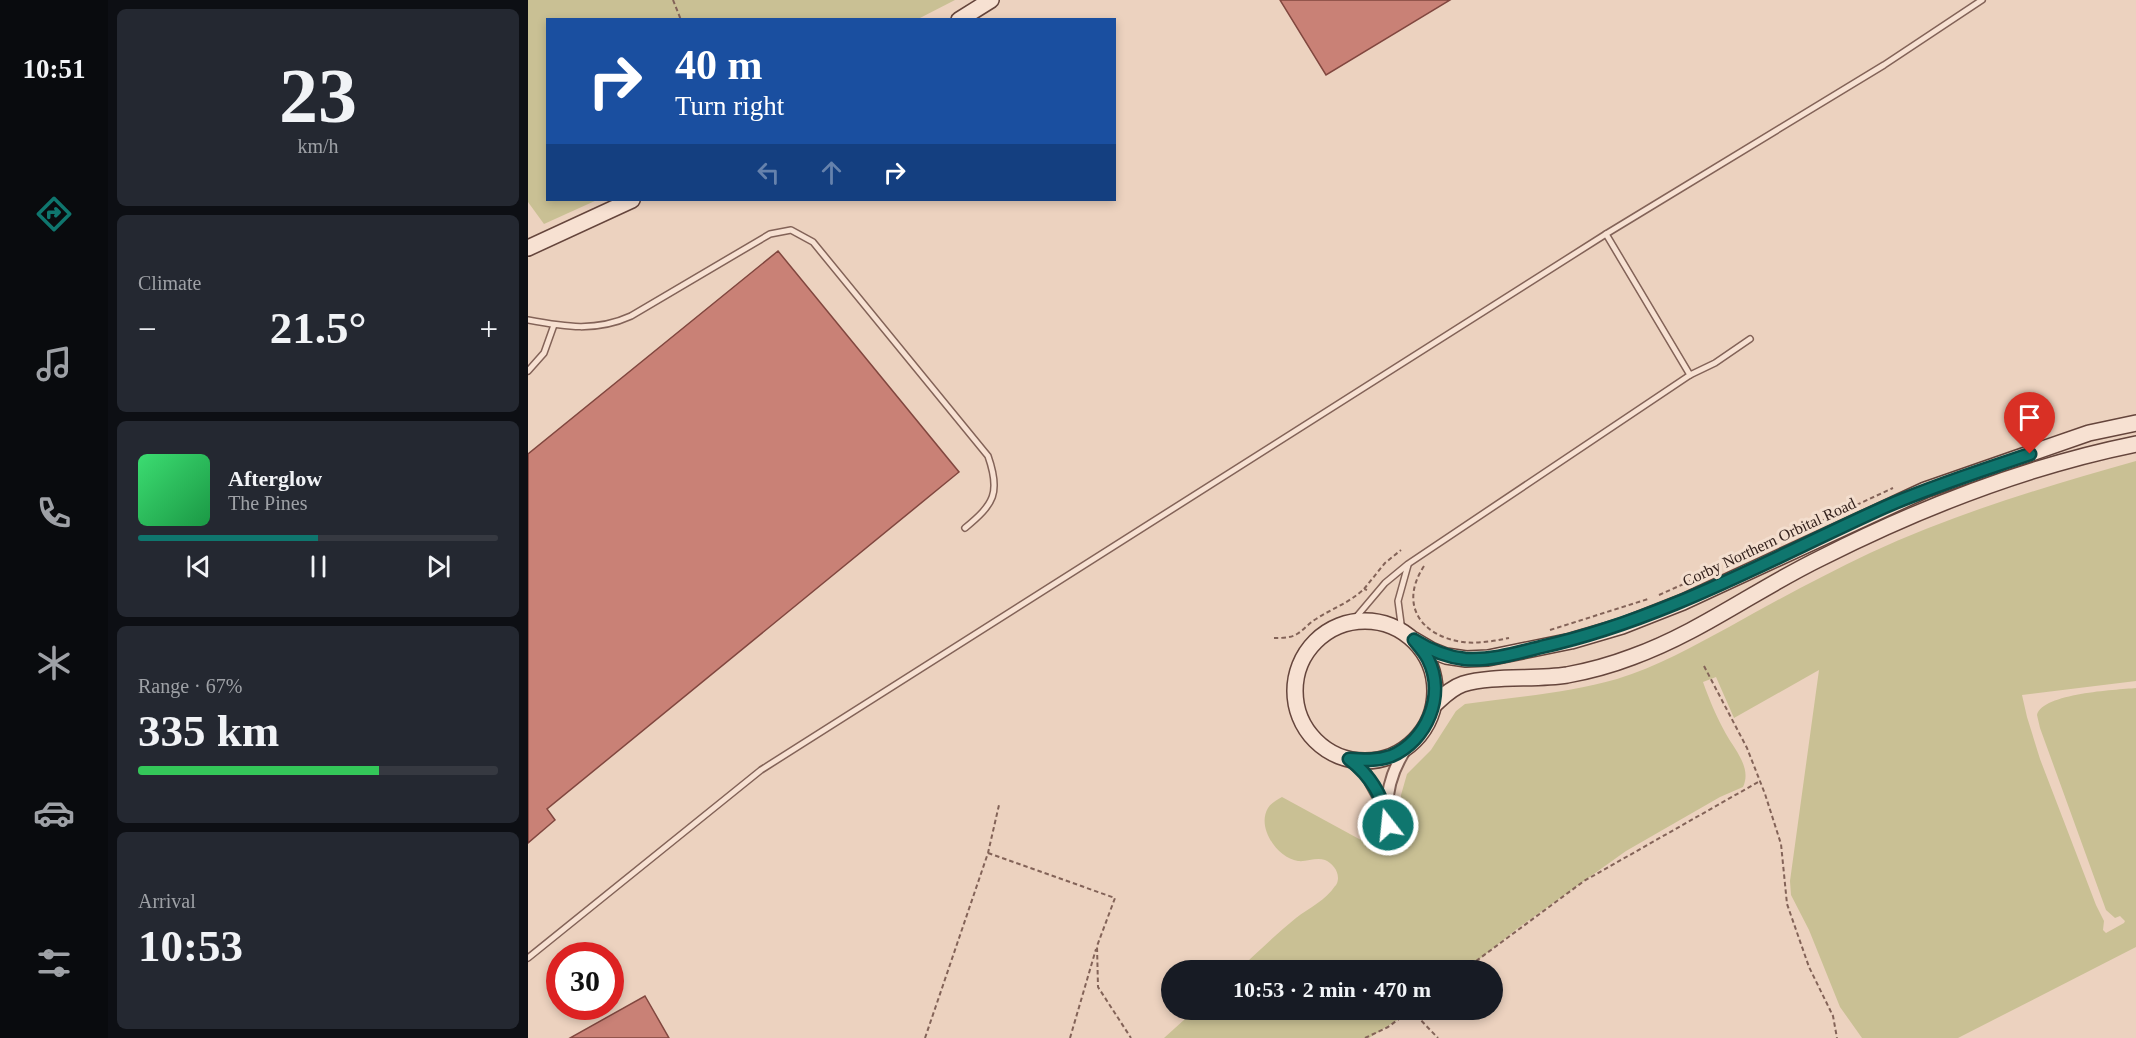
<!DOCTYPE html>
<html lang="en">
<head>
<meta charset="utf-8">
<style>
  body { margin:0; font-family:"Times New Roman",serif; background:#242831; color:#f1f3f6; height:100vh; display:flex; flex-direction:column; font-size:22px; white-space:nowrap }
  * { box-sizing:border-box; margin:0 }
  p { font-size:20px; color:#9ea1a6 }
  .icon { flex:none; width:33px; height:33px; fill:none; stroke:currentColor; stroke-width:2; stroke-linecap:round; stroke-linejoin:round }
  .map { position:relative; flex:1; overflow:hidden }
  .details { display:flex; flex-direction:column; gap:9px; padding:9px; background:#0d0f14; width:420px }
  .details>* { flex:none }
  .banner { position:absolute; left:18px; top:18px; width:570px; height:183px; border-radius:0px; box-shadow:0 3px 9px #0003; background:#1a4fa0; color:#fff; overflow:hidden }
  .speed { position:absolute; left:18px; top:942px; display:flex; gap:12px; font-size:30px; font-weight:700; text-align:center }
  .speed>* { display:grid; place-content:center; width:78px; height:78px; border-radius:50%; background:#171b24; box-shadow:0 3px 9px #0003; line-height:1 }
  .speed .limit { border:9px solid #d22; background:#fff; color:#111 }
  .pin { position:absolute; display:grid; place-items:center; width:51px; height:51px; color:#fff; margin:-62px -26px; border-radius:50% 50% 50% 0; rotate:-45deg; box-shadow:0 0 6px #0007 }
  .pin .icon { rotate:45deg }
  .me { position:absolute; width:66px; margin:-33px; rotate:344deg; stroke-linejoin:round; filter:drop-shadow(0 0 4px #0008) }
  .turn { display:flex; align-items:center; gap:21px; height:126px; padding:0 30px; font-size:27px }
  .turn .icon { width:78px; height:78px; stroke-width:2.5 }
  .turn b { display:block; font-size:42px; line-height:51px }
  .lanes { display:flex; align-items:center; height:57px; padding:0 30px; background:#0003; justify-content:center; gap:30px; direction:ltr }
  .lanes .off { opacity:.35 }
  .big { font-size:45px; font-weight:800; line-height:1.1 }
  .details .widget { flex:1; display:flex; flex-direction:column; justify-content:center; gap:9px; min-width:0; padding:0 21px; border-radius:9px; background:#242831 }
  .details .dial { align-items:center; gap:0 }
  .dial b { font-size:78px; line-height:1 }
  .song { display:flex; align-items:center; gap:18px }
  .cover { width:72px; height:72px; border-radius:9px; background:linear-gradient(135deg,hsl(140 70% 55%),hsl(140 70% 35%)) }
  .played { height:6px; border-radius:3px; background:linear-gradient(90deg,#0f766e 50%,#363941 50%) }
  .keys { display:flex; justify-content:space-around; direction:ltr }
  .heat { display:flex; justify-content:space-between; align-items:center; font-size:33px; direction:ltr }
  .charge { height:9px; border-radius:4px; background:linear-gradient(90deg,#34c759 67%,#363941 0) }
  .trip { position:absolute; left:633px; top:960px; width:342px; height:60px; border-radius:30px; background:#171b24; box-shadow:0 3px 9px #0003; font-weight:800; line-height:60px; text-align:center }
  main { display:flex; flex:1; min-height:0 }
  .tab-bar { display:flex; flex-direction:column; width:108px; justify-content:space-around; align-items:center; background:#090b0e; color:#9ea1a6 }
  .tab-bar .icon { width:42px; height:42px }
  .tab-bar .selected { color:#0f766e }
  .tab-bar b { font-size:27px; color:#f1f3f6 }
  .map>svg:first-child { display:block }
  .green { fill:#c9c094 }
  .building { fill:#c98176; stroke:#81473f; stroke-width:1.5 }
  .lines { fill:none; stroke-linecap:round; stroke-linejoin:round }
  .lane-casing { stroke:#836358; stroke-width:8 }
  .street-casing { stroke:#836358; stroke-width:14 }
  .secondary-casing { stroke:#65453c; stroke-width:18 }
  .path { stroke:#836358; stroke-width:2; stroke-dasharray:4.5 3; stroke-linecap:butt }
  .lane { stroke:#f7e1d2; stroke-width:5 }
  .street { stroke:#f7e1d2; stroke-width:10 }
  .secondary { stroke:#f7e1d2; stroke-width:15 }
  .route-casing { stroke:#0a4d48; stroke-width:15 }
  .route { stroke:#0f766e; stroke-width:10 }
  .labels { text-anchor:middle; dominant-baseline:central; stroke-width:6; stroke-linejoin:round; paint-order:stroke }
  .street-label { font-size:16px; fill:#33211c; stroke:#f3dece }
</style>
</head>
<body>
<main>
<nav class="tab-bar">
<b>10:51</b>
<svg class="icon selected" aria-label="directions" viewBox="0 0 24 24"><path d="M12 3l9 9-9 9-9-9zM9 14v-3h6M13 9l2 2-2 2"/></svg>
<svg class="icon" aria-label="music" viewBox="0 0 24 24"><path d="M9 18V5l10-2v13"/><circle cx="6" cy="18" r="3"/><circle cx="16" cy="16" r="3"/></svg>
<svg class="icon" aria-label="phone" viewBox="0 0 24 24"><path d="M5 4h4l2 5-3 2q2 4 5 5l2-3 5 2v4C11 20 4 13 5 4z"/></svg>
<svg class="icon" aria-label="climate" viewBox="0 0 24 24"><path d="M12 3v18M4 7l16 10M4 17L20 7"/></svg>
<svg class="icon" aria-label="car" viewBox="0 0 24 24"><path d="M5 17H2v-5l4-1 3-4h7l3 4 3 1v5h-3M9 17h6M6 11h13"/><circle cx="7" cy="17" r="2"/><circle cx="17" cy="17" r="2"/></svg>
<svg class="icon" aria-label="filters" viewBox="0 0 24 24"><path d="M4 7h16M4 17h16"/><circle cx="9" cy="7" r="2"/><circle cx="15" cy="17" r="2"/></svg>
</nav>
<section class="details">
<div class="widget dial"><b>23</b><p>km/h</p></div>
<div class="widget"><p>Climate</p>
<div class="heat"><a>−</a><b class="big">21.5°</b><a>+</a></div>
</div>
<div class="widget">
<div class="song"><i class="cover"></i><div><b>Afterglow</b><p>The Pines</p></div></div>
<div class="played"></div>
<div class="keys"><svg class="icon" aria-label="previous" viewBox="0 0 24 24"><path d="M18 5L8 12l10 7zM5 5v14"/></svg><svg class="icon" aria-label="pause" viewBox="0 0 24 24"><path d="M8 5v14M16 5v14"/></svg><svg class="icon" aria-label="next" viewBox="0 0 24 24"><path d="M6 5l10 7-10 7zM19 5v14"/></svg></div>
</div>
<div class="widget"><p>Range · 67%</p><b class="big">335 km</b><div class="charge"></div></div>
<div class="widget"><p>Arrival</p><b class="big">10:53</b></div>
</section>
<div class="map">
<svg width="1608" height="1038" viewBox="0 0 1608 1038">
  <rect width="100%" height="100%" fill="#ecd2bf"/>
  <!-- green -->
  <g class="green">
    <path d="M 0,0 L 427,0 L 390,19 L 20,20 L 20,200 L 69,200 L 16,224 L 0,202 Z"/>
    <path d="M 1608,461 L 1608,681 L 1494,695 L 1499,717 L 1512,759 L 1568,905 L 1576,921 L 1575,930 L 1578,933 L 1596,923 L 1597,921 L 1592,916 L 1587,918 L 1578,910 L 1512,728 L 1509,715 C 1515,693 1587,690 1608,688 L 1608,947 L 1430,1038 L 1334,1038 L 1312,1007 L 1281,930 L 1263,895 L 1262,881 L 1291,670 L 1206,718 L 1188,677 L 1175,682 C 1181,699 1189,718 1198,734 C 1207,750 1224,768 1215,787 L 1192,797 L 1098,851 L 990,928 L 938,970 L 710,970 C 729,953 748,934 768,918 C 781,908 798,900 807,886 C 809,885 810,880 810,878 C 810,870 804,863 797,860 C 788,857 779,862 770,861 C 750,858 728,828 740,808 C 743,803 749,800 754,797 L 844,846 L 848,833 L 872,830 L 873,795 L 879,774 L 903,750 L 928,711 L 937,704 C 988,697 1040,693 1089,679 C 1129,667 1165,646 1201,627 C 1247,601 1294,576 1342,553 C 1428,513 1516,487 1608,461 Z"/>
    <path d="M 667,1010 L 885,1010 L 841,1038 L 636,1038 Z"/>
  </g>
  <!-- building -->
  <g class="building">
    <path d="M 752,0 L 922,0 L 798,75 Z"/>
    <path d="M 250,251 L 431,472 L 19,809 L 27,820 L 0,843 L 0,454 Z"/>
    <path d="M 117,996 L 141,1038 L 42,1038 Z"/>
  </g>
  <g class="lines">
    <defs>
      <g id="lane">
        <path d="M 1078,234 L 1162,375"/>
        <path d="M 0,320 C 37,327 68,332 103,316 L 242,234 L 263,230 L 285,242 L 460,456 C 473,493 466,504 437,528"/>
        <path d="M 0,371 L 16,353 L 26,325"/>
        <path d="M 824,622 L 857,583 L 880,564 L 1162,375 L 1187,363 L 1222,339"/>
        <path d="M 874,631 L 870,601 L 880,565"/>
        <path d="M 0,958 L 233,770 L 1078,234 L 1356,65 L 1454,0"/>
      </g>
      <g id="street">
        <path d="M 821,759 L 838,774 L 857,809"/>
        <path d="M 860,825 C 856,796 863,770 880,746"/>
      </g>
      <g id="secondary">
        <path d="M 431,20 L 463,0"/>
        <path d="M 0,248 L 104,200"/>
        <circle cx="837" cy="691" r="70"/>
        <path d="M 886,640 L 903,650 L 918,656 L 938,659 L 960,658 L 1043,641 L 1094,626 L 1155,602 L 1397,490 L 1561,433 L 1608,423"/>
        <path d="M 906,705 C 915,697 923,688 935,684 C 964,675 1007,680 1039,675 C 1061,671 1083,665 1104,657 C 1171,633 1229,589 1293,558 C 1392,508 1499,466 1608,444"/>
      </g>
    </defs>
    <!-- lane casing -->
    <use href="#lane" class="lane-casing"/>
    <!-- street casing -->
    <use href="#street" class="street-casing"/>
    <!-- secondary casing -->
    <use href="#secondary" class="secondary-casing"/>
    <!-- path -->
    <g class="path">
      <path d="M 145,0 L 153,20"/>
      <path d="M 1240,546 L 1365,488"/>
      <path d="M 896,566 C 871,604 892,636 935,642 C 950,644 966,641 981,638"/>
      <path d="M 836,589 L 857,563 L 873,550"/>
      <path d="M 1131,595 L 1169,578"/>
      <path d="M 1022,630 L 1120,599"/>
      <path d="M 746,638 C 753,638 763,638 769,634 C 776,630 781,623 788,619 C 805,608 821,603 836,589 L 839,590"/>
      <path d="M 1176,666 L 1219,748 L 1237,794 L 1253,844 L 1259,904 L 1281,967 L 1305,1016 L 1309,1038"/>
      <path d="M 460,853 L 587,898 L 569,946 L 570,987 L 603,1038"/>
      <path d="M 936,970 L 1056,881 L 1232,781"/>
      <path d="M 883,1010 L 910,1038"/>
      <path d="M 397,1038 L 460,853 L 471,805"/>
      <path d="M 542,1038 L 568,949"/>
      <path d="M 837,1038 L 860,1027 L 883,1010"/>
    </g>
    <!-- lane -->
    <use href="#lane" class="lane"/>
    <!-- street -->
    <use href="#street" class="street"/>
    <!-- secondary -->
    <use href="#secondary" class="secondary"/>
  </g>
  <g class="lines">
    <defs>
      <path id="route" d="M 860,825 C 856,798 842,775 821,759 C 835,760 849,761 863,756 C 899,741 918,695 900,659 C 897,653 891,646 886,640 C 902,650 918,657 937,659 C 962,661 989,653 1013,647 C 1135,620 1244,558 1357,507 C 1404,486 1453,471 1502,454"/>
    </defs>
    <!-- route casing -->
    <use href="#route" class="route-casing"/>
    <!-- route -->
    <use href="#route" class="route"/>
  </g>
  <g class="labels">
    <!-- street labels -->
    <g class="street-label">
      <text transform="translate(1241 542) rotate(-25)">Corby Northern Orbital Road</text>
    </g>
  </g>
</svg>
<div class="speed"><div class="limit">30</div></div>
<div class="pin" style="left:1502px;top:454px;background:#d93025"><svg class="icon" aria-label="arrive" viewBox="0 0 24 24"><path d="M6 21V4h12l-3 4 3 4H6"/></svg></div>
<svg class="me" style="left:860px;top:825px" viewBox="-20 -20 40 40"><circle r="17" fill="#0f766e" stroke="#fff" stroke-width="3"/><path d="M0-11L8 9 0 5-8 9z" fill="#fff"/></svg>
<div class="trip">10:53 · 2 min · 470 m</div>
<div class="banner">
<div class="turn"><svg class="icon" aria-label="right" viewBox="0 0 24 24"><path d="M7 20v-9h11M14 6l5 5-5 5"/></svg><div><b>40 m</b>Turn right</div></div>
<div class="lanes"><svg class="icon off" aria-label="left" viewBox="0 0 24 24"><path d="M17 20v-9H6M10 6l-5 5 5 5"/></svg><svg class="icon off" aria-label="ahead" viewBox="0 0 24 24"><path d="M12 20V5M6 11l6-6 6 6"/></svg><svg class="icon" aria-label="right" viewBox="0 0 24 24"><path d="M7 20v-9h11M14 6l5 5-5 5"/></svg></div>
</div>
</div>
</main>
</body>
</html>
